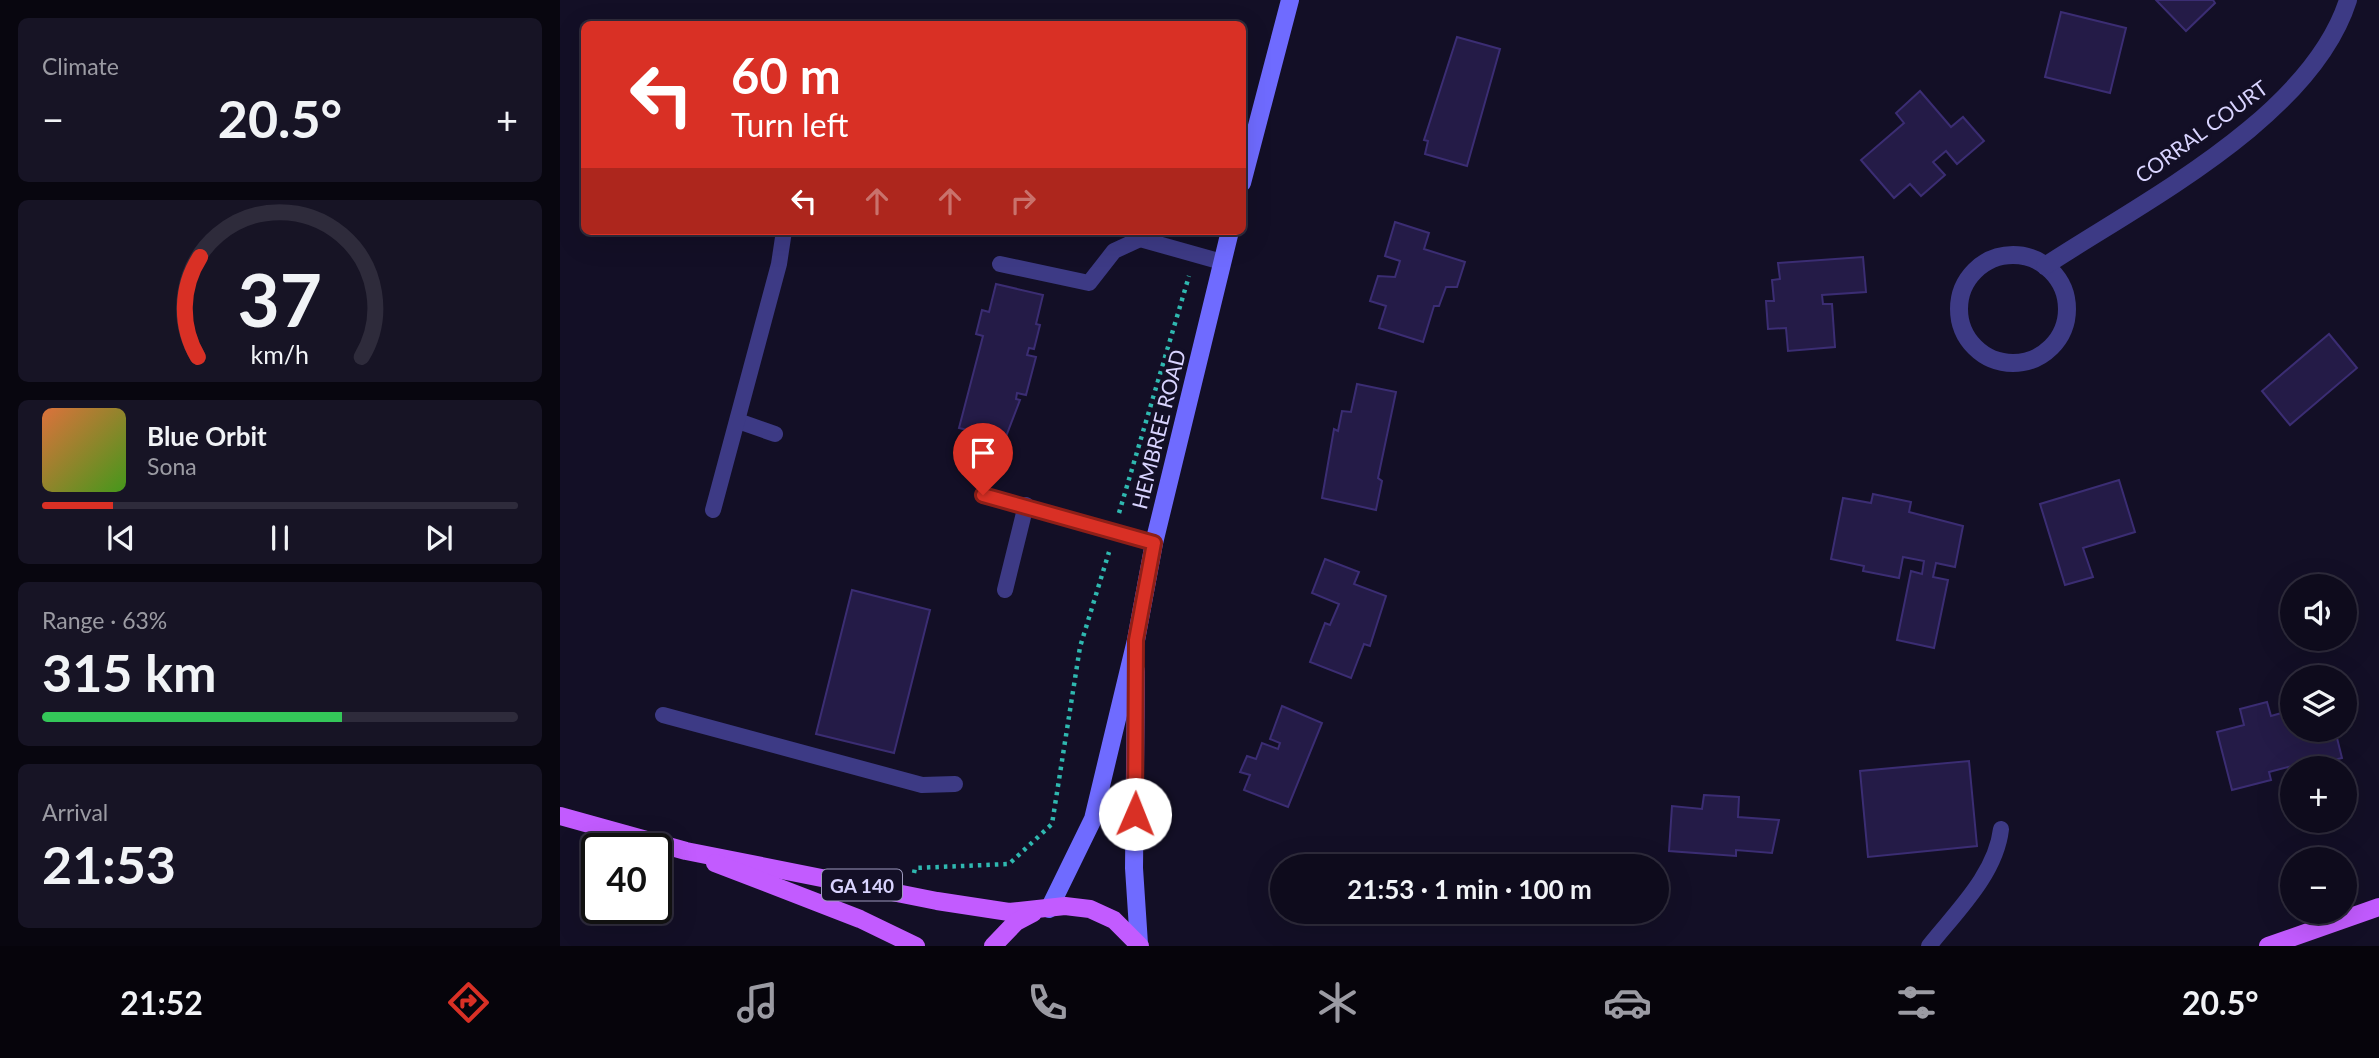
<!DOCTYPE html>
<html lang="en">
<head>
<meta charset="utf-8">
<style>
  body { margin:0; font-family:Lato,sans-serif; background:#171425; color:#f1f3f6; height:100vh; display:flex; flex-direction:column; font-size:26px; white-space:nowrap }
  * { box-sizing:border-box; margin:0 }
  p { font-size:23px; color:#9b9ba3 }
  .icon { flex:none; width:38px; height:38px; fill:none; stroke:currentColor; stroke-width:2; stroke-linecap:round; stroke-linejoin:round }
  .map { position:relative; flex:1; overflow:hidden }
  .drawer { display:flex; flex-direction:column; gap:18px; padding:18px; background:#08060f; width:560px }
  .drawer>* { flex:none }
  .guide { position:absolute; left:21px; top:21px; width:665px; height:214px; border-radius:10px; box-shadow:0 7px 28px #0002,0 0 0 2px #2e2b3b; background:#d93025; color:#fff; overflow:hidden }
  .fabs { position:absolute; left:1720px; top:574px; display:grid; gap:14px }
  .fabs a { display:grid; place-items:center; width:77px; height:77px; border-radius:50%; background:#0e0b1c; box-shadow:0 7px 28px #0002,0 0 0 2px #2e2b3b; font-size:35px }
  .speed { position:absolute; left:21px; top:833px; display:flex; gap:14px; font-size:35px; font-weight:700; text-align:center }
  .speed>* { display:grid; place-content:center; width:91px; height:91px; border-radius:50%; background:#0e0b1c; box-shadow:0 7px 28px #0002,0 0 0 2px #2e2b3b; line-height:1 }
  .speed .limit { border:4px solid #111; border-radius:10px; background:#fff; color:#111 }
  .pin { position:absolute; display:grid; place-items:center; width:60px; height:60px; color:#fff; margin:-72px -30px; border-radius:50% 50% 50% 0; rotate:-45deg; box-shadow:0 0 7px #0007 }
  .pin .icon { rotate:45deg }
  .me { position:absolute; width:77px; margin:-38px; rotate:1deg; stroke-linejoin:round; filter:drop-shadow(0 0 5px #0008) }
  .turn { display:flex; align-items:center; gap:24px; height:147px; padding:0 35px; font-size:32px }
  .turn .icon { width:91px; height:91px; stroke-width:2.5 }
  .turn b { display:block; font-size:49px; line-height:60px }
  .lanes { display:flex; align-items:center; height:66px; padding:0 35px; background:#0003; justify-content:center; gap:35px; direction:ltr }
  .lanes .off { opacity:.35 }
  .big { font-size:52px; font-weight:700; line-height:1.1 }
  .drawer .tile { flex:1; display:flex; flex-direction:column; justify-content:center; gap:10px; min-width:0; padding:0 24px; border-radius:10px; background:#171425 }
  .drawer .dial { align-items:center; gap:0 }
  .dial svg { height:182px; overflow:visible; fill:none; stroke:#2e2b3b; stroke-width:7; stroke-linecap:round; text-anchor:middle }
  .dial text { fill:#f1f3f6; stroke:none }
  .song { display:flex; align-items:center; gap:21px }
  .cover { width:84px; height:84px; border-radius:10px; background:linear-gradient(135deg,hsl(20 70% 55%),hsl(100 70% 35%)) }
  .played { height:7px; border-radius:4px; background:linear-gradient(90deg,#d93025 15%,#2e2b3b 15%) }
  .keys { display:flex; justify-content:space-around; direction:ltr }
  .heat { display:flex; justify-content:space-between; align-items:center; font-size:38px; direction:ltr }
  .charge { height:10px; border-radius:5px; background:linear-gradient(90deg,#34c759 63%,#2e2b3b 0) }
  .trip { position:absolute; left:710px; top:854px; width:399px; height:70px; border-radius:35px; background:#0e0b1c; box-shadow:0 7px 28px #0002,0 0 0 2px #2e2b3b; font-weight:700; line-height:70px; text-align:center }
  .tabs { display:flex; height:112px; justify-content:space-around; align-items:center; background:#06040b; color:#9b9ba3 }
  .tabs .icon { width:49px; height:49px }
  .tabs .selected { color:#d93025 }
  .tabs b { font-size:32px; color:#f1f3f6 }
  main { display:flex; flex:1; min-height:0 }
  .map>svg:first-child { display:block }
  .building { fill:#241b47; stroke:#3b2d73; stroke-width:2 }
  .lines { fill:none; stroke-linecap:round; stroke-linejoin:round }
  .path { stroke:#2fb8b0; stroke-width:4.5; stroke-dasharray:3.5 5; stroke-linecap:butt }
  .lane { stroke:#3d3a85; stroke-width:16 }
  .street { stroke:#3d3a85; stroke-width:18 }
  .secondary { stroke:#6f6bff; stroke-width:18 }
  .primary { stroke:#c25bff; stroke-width:18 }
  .route-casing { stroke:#8d1f18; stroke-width:18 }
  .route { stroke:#d93025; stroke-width:12 }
  .labels { text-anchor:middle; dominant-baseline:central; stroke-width:7; stroke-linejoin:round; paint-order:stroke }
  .shield { fill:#130f26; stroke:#9e99be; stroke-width:2 }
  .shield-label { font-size:19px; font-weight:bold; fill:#d9d4ff }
  .street-label { font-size:21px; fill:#d9d4ff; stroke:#130f26 }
</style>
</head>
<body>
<main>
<section class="drawer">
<div class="tile"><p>Climate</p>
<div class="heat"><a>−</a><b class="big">20.5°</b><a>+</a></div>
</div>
<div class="tile dial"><svg viewBox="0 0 100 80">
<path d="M14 69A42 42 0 1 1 86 69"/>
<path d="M14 69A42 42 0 0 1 15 25" stroke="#d93025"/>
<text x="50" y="56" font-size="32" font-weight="700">37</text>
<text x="50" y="72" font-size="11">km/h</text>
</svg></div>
<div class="tile">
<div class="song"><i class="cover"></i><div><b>Blue Orbit</b><p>Sona</p></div></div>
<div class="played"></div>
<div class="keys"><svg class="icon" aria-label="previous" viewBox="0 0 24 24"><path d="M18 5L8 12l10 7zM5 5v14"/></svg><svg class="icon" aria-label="pause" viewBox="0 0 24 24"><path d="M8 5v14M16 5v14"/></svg><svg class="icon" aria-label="next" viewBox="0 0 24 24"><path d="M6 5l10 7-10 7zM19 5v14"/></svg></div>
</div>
<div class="tile"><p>Range · 63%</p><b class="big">315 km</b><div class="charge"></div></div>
<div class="tile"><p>Arrival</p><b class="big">21:53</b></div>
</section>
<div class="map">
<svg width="1819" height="946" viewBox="0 0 1819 946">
  <rect width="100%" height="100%" fill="#130f26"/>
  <!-- building -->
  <g class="building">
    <path d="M 1596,0 L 1653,0 L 1655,3 L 1626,31 Z"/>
    <path d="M 1501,12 L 1566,28 L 1550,93 L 1485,77 Z"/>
    <path d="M 897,37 L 940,49 L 907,166 L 865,154 L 868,141 L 864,140 Z"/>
    <path d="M 1360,91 L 1391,127 L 1403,117 L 1424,141 L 1397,164 L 1386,151 L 1373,162 L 1385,175 L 1361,196 L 1350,184 L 1334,198 L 1301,160 L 1344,123 L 1336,113 Z"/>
    <path d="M 835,222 L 869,233 L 864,249 L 905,262 L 897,287 L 886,287 L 879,306 L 874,306 L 863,342 L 819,328 L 826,306 L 810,301 L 818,276 L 835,277 L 840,261 L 825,256 Z"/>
    <path d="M 1303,257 L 1306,292 L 1262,295 L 1263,304 L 1272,304 L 1275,347 L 1228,351 L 1226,328 L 1208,329 L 1206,301 L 1214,301 L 1212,280 L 1220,279 L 1218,263 Z"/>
    <path d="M 436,284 L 483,295 L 476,324 L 480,325 L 474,349 L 469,348 L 467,355 L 476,357 L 466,395 L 457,393 L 456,399 L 460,400 L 445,439 L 399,428 L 423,336 L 416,334 L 422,310 L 429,312 Z"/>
    <path d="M 1769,334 L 1797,368 L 1730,425 L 1702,391 Z"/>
    <path d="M 797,384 L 836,392 L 818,478 L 822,481 L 816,510 L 762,498 L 774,429 L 778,431 L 782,411 L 791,412 Z"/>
    <path d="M 1559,480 L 1575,532 L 1523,548 L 1533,577 L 1505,585 L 1480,504 Z"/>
    <path d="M 1313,494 L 1351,502 L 1349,512 L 1403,526 L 1395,567 L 1376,563 L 1373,577 L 1388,580 L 1374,648 L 1337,640 L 1351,571 L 1362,574 L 1364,561 L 1343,557 L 1339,578 L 1303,571 L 1304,566 L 1271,559 L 1283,498 L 1311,503 Z"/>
    <path d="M 765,559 L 799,572 L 794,584 L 826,596 L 810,646 L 804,644 L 791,678 L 750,662 L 765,623 L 770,625 L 779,604 L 752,593 Z"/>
    <path d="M 292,590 L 370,610 L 334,753 L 256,734 Z"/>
    <path d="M 1707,702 L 1711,716 L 1732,710 L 1732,730 L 1775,730 L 1782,758 L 1742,768 L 1736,765 L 1709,772 L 1711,780 L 1672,790 L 1657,732 L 1684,725 L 1680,709 Z"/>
    <path d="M 722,706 L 762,723 L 728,807 L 684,790 L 690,775 L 680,772 L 687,756 L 696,759 L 702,743 L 718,749 L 720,743 L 710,739 Z"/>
    <path d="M 1409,761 L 1417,846 L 1308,857 L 1300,771 Z"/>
    <path d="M 1144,795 L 1179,797 L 1178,817 L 1219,820 L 1212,853 L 1176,850 L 1176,856 L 1109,851 L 1112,806 L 1142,809 Z"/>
  </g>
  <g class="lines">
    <!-- path -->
    <g class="path">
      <path d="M 559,513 L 629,276"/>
      <path d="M 354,873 L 355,868 L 449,864 L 492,824 L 520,647 L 549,552"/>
    </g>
    <!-- lane -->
    <g class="lane">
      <path d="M 570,231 L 580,239 L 662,262"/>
      <path d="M 440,264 L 529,283 L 554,251 L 580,239"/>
      <path d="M 178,421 L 215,434"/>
      <path d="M 423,495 L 594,543"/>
      <path d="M 153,510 L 219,264 L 224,231"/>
      <path d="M 445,590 L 466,505"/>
      <path d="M 103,715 L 362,785 L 395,784"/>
      <path d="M 1369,946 C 1396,912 1436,874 1441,829"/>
    </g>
    <!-- street -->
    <g class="street">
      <circle cx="1453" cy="309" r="54"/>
      <path d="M 1485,266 C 1584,201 1751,117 1788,0"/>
    </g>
    <!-- secondary -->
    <g class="secondary">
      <path d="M 682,183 L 730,0"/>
      <path d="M 576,671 L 574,868 L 579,944"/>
      <path d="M 489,909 L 533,819 L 576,640 L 594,543 L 670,231"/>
    </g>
    <!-- primary -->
    <g class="primary">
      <path d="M 0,816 L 126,851 L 377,901 L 449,912 L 505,906 L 530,909 L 554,920 L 580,946"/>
      <path d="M 155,863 L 300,919 L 356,946"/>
      <path d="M 433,946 L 456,922 L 473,913"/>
      <path d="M 1708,946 L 1819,907"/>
    </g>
  </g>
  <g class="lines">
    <defs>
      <path id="route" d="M 423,495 L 594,543 L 576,640 L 575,814"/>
    </defs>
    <!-- route casing -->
    <use href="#route" class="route-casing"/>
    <!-- route -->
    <use href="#route" class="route"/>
  </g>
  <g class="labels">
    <!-- shield labels -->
    <rect class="shield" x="262" y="869.5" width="80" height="31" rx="5"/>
    <g class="shield-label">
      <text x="302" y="885">GA 140</text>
    </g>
    <!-- street labels -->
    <g class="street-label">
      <text transform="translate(1641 131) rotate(-36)">CORRAL COURT</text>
      <text transform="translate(598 429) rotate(-76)">HEMBREE ROAD</text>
    </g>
  </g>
</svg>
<div class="fabs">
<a><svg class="icon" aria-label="sound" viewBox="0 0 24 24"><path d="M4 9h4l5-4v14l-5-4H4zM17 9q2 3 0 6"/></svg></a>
<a><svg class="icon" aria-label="layers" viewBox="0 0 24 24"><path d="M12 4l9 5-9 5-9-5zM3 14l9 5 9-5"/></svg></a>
<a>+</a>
<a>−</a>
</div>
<div class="speed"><div class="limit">40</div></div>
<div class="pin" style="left:423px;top:495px;background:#d93025"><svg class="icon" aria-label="arrive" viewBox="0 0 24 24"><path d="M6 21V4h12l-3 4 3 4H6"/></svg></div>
<svg class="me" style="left:575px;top:814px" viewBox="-20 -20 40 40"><circle r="19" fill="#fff"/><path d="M0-13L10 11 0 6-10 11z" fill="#d93025"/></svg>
<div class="trip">21:53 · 1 min · 100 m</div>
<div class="guide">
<div class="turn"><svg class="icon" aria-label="left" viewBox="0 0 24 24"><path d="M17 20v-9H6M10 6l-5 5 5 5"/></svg><div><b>60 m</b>Turn left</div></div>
<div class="lanes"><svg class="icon" aria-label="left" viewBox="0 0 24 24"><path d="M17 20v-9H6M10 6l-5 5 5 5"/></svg><svg class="icon off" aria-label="ahead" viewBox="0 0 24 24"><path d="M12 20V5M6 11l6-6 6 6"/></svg><svg class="icon off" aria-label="ahead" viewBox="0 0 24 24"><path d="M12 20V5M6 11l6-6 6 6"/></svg><svg class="icon off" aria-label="right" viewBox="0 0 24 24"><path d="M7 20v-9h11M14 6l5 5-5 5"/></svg></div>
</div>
</div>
</main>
<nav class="tabs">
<b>21:52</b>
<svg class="icon selected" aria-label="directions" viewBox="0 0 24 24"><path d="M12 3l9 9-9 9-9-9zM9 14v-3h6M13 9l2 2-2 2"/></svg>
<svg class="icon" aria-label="music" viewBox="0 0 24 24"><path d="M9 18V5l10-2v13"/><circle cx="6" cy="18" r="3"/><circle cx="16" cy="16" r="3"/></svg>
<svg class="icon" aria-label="phone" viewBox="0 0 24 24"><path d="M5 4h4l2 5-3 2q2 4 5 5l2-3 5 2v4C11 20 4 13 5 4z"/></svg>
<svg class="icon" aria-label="climate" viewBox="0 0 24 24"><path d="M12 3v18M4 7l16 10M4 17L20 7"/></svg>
<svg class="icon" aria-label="car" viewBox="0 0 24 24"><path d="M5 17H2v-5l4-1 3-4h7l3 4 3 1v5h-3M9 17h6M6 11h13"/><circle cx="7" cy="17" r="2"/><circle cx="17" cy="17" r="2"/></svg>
<svg class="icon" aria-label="filters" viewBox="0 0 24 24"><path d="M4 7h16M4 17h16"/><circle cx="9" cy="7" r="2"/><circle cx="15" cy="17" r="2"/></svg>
<b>20.5°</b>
</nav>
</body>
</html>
